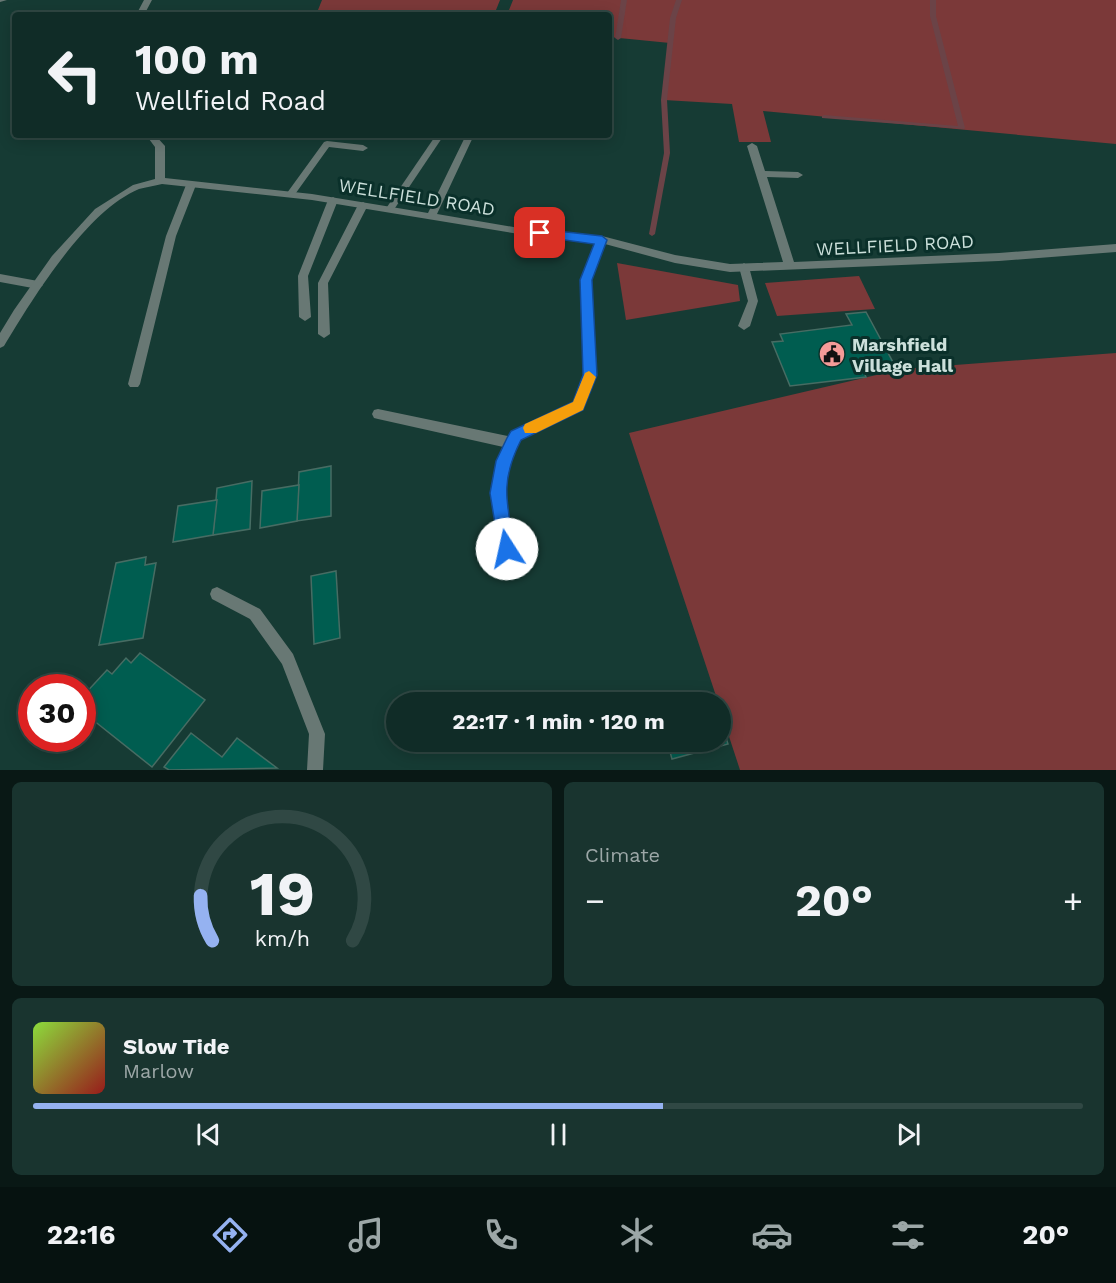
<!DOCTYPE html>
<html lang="en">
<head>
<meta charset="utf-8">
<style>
  body { margin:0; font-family:"Work Sans",sans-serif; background:#19342f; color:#f1f3f6; height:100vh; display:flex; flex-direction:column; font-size:22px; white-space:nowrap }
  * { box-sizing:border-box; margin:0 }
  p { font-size:20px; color:#9ca7a7 }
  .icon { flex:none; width:33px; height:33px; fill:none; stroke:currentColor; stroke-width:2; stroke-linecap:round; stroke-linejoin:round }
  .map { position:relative; height:770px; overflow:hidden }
  .details { display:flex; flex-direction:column; gap:12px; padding:12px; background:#091815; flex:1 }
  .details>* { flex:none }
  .banner { position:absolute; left:12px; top:12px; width:600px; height:126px; border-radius:6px; box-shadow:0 3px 15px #0003,0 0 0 2px #304844; background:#102c27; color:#f1f3f6; overflow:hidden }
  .speed { position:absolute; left:18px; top:674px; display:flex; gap:12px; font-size:30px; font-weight:700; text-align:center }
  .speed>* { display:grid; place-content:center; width:78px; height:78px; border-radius:50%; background:#102c27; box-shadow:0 3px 15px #0003,0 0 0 2px #304844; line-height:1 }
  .speed .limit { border:9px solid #d22; background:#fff; color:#111 }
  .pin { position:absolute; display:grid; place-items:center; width:51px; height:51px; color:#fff; margin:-26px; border-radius:12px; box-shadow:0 3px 9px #0006 }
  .me { position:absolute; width:66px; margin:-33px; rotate:350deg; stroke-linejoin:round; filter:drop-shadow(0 0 4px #0008) }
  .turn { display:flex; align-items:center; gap:21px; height:126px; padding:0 24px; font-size:27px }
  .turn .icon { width:78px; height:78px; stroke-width:2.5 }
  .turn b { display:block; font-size:42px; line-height:51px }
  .big { font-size:45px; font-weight:700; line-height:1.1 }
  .details .widget { flex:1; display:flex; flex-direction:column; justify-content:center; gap:9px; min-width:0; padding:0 21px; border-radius:9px; background:#19342f }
  .details .dial { align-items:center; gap:0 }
  .dial svg { height:156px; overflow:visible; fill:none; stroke:#304844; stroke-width:7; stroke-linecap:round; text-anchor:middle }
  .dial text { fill:#f1f3f6; stroke:none }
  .song { display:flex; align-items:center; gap:18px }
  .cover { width:72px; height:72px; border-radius:9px; background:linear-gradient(135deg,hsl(90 70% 55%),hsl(0 70% 35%)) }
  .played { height:6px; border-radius:3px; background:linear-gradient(90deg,#95b2f1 60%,#304844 60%) }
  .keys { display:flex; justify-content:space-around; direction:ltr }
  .heat { display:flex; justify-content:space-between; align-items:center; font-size:33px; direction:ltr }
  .details .tiles { flex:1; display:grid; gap:12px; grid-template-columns:1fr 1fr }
  .widget:last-child { grid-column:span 2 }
  .trip { position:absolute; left:386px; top:692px; width:345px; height:60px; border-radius:30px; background:#102c27; box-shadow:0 3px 15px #0003,0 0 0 2px #304844; font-weight:700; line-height:60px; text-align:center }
  .dock { display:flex; height:96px; justify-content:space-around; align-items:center; background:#061210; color:#9ca7a7 }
  .dock .icon { width:42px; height:42px }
  .dock .selected { color:#95b2f1 }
  .dock b { font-size:27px; color:#f1f3f6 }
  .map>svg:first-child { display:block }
  .green { fill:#7b3939 }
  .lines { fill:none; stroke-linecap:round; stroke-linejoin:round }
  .stream { fill:#6b4347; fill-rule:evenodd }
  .building { fill:#005d50; stroke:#476c63; stroke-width:1.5 }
  .lane { fill:#687874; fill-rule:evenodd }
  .street { fill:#687874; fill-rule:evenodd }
  .route { fill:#1a73e8; stroke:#114b97; stroke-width:1.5 }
  .slow { fill:#f59e0b }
  .labels { text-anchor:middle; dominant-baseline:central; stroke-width:6; stroke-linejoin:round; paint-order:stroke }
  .street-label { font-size:18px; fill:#cce0db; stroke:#0a302a }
  .poi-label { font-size:18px; font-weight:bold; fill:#cce0db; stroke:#0a302a; text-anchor:start }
</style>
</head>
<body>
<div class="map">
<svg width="1116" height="770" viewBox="0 0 1116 770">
  <rect width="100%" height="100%" fill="#163b34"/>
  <!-- green -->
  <g class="green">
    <path d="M 322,0 L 500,0 L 494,15 L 316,15 Z"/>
    <path d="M 513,0 L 1116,0 L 1116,144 L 763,111 L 771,142 L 739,142 L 732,104 L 664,100 L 670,43 L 609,37 L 609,15 L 507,15 Z"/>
    <path d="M 617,263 L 738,285 L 740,301 L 626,320 Z"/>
    <path d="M 859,276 L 875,309 L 777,316 L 765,283 Z"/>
    <path d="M 1116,353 L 1116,770 L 740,770 L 720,709 L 720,702 L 718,702 L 629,433 L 902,369 Z"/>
  </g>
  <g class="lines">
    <!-- stream -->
    <g class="stream">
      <path d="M 621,0 L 627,0 L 621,38 L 618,40 L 615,38 Z"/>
      <path d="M 676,0 L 682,0 L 676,18 L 667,100 L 670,153 L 655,234 L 652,236 L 649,234 L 664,153 L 661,100 L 670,18 Z"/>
      <path d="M 930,0 L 936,0 L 936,16 L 965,128 L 964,129 L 822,118 L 822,116 L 824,115 L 958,126 L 930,16 Z"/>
    </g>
  </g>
  <!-- building -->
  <g class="building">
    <path d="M 866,312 L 895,366 L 863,370 L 866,377 L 790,386 L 772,342 L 783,341 L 780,334 L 852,325 L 846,314 Z"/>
    <path d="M 331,466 L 331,516 L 297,521 L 299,472 Z"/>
    <path d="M 252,481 L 250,529 L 213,535 L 217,488 Z"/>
    <path d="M 299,485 L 297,521 L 260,528 L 262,491 Z"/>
    <path d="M 217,500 L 213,535 L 173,542 L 178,506 Z"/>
    <path d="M 146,557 L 145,565 L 156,563 L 143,638 L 99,645 L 116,563 Z"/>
    <path d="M 336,571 L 340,638 L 314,644 L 311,576 Z"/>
    <path d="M 140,653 L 205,700 L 152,767 L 93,720 L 86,728 L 82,725 L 82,697 L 107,670 L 112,674 L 126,658 L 131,663 Z"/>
    <path d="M 720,719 L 728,744 L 672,759 L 667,741 L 720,741 Z"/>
    <path d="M 191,733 L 222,757 L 237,738 L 277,768 L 169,770 L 164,767 Z"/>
  </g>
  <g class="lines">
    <!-- lane -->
    <g class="lane">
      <path d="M 154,135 L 164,135 L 155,142 L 151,139 Z"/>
      <path d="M 436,135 L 444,135 L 393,211 L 387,211 L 387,207 Z"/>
      <path d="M 327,141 L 363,145 L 368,148 L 363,151 L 329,147 L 293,197 L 287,197 L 287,193 L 324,142 Z"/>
      <path d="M 191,182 L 196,185 L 176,236 L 140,384 L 138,387 L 130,387 L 128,384 L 166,236 L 186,185 Z"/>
      <path d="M 333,197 L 338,200 L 308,276 L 311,317 L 305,321 L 299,317 L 298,276 L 328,200 Z"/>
      <path d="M 363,202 L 368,205 L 328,283 L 330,334 L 324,338 L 318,334 L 318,283 L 358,205 Z"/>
      <path d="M 744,263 L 749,267 L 758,301 L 750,326 L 744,330 L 738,326 L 748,301 L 739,267 Z"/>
      <path d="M 0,274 L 38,281 L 43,285 L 38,289 L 0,282 Z"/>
      <path d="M 378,409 L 512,437 L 516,439 L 518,443 L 516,447 L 512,449 L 378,419 L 374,418 L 372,414 L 374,410 Z"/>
    </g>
    <!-- street -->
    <g class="street">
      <path d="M 0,0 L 7,0 L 0,2 Z"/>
      <path d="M 144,0 L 152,0 L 144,15 L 136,15 Z"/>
      <path d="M 146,135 L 155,135 L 165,146 L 165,178 L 312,194 L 428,213 L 466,135 L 474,135 L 437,214 L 519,228 L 602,236 L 675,255 L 730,264 L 783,262 L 747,146 L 752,143 L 757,146 L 765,171 L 798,172 L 803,175 L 798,178 L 767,177 L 794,262 L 999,253 L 1116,244 L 1116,252 L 999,261 L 730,272 L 675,263 L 605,244 L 591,280 L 596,375 L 582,409 L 520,439 L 518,444 L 510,461 L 504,493 L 514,549 L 512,554 L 507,556 L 502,554 L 500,549 L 490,493 L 498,461 L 508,439 L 512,431 L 573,402 L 584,375 L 581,280 L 596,243 L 519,234 L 312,200 L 162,184 C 155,186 146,187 139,189 C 86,211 33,298 4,346 L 0,348 L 0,333 L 14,310 L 52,256 L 95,209 L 133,185 L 155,179 L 155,147 Z"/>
      <path d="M 217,587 L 260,609 L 293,654 L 325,734 L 323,770 L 307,770 L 309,734 L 282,664 L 250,619 L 212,599 L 210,594 L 212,589 Z"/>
    </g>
  </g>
  <!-- route -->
  <path class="route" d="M 540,229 L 602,236 L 607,240 L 592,280 L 597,375 L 583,410 L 521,440 C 499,483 507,504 515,549 L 513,554 L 507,556 L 501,554 L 499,549 L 490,493 L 496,461 L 507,438 L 511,431 L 573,402 L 583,375 L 580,280 L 594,244 L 536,236 L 534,233 Z"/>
  <!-- slow -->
  <path class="slow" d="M 589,371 L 596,377 L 583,410 L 536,433 L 525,433 L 523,428 L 525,424 L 573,402 L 585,373 Z"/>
  <!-- icons -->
  <defs>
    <symbol id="civic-disc" viewBox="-11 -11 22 22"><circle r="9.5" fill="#f59b98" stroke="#0a302a"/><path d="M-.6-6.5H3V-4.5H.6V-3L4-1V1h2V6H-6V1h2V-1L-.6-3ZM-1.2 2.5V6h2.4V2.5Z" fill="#111"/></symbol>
  </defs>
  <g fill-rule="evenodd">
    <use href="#civic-disc" x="817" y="339" width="30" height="30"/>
  </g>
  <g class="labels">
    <!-- street labels -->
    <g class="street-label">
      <text transform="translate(417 197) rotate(9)">WELLFIELD ROAD</text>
      <text transform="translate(895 245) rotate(-3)">WELLFIELD ROAD</text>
    </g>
    <!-- poi labels -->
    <g class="poi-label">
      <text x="852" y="344">Marshfield<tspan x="852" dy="21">Village Hall</tspan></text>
    </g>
  </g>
</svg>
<div class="speed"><div class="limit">30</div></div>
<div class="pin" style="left:540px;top:233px;background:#d93025"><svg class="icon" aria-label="arrive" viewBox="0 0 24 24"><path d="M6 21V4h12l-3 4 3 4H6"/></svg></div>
<svg class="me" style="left:507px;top:549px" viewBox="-20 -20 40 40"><circle r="19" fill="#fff"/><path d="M0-13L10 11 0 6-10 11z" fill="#1a73e8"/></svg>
<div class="trip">22:17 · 1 min · 120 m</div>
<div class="banner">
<div class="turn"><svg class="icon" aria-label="left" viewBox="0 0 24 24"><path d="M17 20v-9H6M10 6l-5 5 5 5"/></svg><div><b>100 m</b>Wellfield Road</div></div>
</div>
</div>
<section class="details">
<div class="tiles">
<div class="widget dial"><svg viewBox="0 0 100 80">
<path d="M14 69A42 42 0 1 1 86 69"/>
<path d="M14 69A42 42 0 0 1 8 46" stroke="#95b2f1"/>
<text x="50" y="56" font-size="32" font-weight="700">19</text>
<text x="50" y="72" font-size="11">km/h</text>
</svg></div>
<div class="widget"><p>Climate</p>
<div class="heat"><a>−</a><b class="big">20°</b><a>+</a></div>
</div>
<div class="widget">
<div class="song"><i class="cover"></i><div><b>Slow Tide</b><p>Marlow</p></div></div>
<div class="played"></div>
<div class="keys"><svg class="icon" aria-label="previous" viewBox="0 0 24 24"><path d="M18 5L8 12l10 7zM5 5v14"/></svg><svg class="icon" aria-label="pause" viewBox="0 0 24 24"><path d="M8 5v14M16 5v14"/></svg><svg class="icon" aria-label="next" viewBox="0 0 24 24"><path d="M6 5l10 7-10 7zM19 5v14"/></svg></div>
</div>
</div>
</section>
<nav class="dock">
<b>22:16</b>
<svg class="icon selected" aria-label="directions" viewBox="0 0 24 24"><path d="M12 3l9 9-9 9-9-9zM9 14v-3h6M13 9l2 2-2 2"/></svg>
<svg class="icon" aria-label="music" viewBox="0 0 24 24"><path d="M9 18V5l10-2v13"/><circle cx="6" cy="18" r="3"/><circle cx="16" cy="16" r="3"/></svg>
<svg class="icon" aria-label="phone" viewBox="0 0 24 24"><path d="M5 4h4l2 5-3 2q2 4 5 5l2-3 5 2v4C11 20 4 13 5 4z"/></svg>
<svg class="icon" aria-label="climate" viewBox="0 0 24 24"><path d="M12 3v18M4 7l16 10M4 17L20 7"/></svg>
<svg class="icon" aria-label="car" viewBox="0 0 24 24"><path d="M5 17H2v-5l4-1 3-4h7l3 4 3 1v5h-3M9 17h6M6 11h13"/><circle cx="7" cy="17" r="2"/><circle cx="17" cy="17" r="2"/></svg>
<svg class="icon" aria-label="filters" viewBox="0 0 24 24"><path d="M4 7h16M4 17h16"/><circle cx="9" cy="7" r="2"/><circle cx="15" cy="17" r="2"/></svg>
<b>20°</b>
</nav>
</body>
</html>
